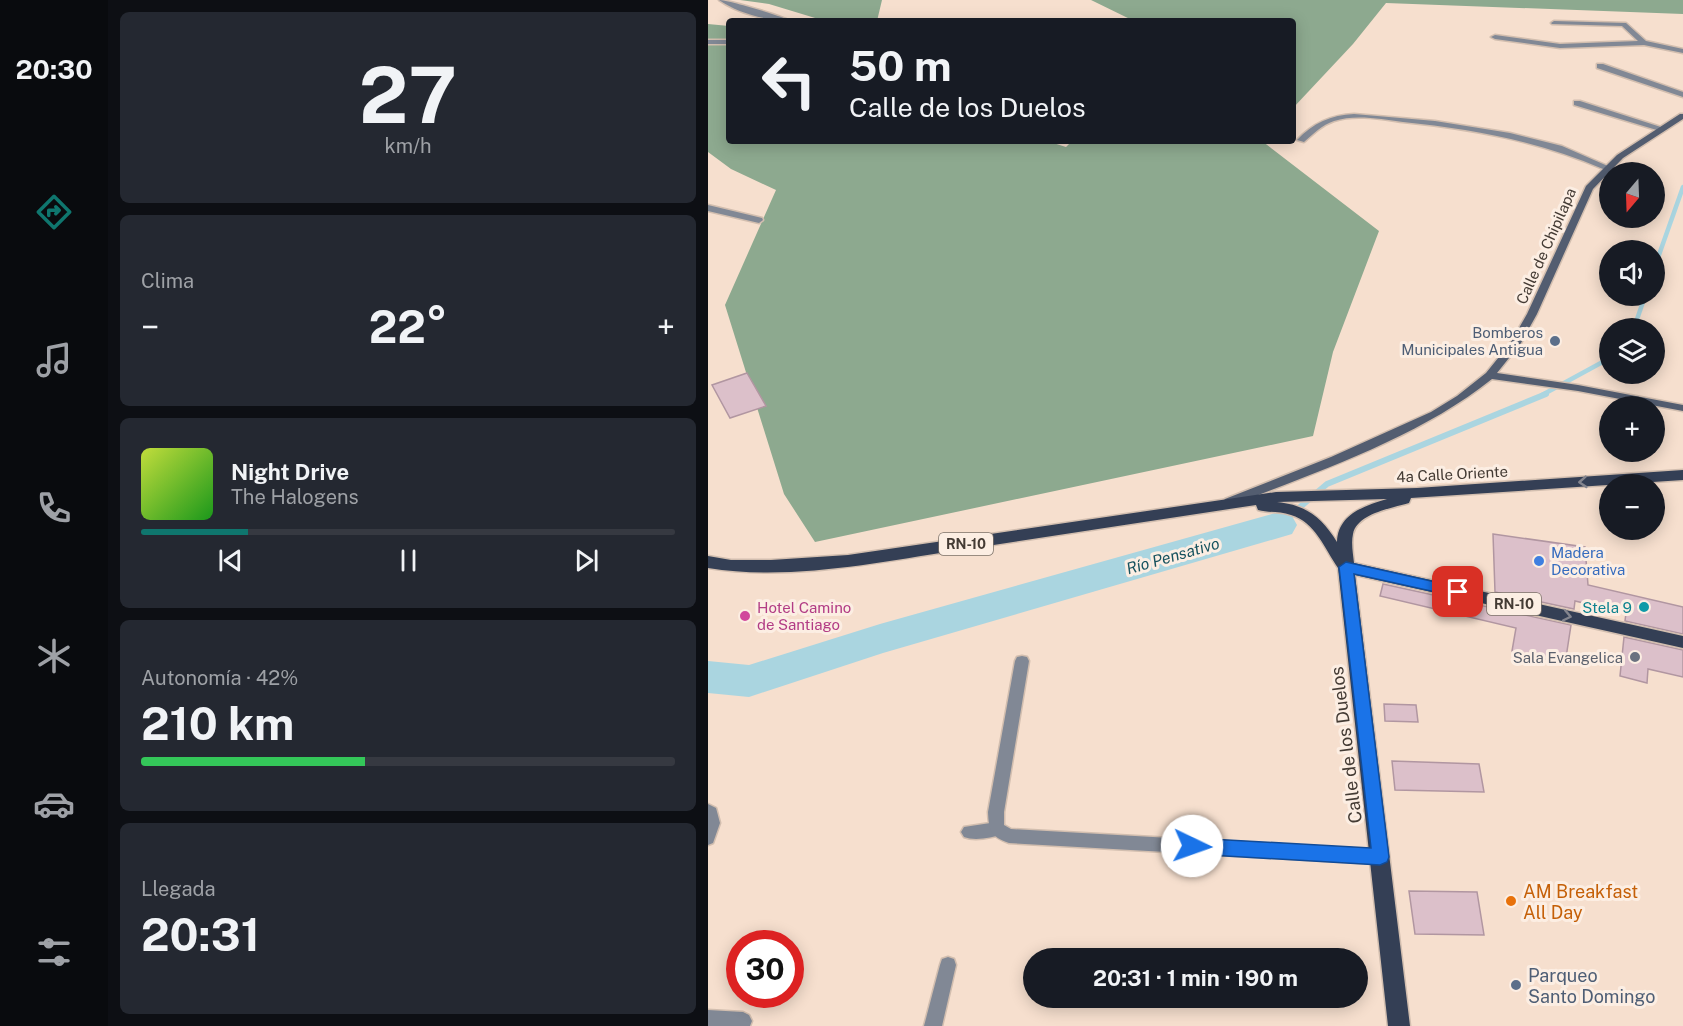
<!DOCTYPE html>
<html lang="es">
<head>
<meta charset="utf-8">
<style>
  body { margin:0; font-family:"Public Sans",sans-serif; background:#242831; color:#f1f3f6; height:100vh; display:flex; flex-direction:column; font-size:22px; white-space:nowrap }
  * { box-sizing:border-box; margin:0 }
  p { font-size:20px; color:#9ea1a6 }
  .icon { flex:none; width:33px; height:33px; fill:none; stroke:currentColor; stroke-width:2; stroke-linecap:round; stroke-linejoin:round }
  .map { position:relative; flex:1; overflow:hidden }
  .side { display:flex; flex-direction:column; gap:12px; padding:12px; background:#0d0f14; width:600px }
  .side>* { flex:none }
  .guide { position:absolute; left:18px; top:18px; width:570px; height:126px; border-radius:6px; box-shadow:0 3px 15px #0003; background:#171b24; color:#f1f3f6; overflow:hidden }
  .needle { width:39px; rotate:199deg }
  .tools { position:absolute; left:891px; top:162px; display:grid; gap:12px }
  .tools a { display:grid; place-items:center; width:66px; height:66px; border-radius:50%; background:#171b24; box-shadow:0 3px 15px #0003; font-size:30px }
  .speed { position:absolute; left:18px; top:930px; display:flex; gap:12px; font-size:30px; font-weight:700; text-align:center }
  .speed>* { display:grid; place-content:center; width:78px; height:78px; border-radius:50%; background:#171b24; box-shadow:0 3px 15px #0003; line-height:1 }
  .speed .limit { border:9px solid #d22; background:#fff; color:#111 }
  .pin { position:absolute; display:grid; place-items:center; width:51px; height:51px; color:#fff; margin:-26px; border-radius:12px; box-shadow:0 3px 9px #0006 }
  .me { position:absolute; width:66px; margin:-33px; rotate:93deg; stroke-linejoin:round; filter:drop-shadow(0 0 4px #0008) }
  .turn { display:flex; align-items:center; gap:21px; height:126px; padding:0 24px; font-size:27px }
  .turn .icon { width:78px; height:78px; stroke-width:2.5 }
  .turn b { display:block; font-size:42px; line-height:51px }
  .big { font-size:45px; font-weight:700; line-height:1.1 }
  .side .tile { flex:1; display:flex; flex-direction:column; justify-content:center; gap:9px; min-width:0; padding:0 21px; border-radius:9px; background:#242831 }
  .side .dial { align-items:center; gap:0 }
  .dial b { font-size:78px; line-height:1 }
  .song { display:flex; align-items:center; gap:18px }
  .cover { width:72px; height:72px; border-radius:9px; background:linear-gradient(135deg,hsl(70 70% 55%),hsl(120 70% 35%)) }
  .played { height:6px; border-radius:3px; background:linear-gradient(90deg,#0f766e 20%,#363941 20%) }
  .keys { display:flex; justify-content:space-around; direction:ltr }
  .heat { display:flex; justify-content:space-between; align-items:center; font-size:33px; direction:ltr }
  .charge { height:9px; border-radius:4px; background:linear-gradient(90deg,#34c759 42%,#363941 0) }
  .trip { position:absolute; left:315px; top:948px; width:345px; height:60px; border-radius:30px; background:#171b24; box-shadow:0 3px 15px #0003; font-weight:700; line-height:60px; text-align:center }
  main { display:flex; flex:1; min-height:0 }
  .tabs { display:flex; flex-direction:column; width:108px; justify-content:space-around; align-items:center; background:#090b0e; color:#9ea1a6 }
  .tabs .icon { width:42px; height:42px }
  .tabs .active { color:#0f766e }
  .tabs b { font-size:27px; color:#f1f3f6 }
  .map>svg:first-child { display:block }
  .forest { fill:#8da98f }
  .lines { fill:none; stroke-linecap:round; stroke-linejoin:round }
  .stream-far1 { stroke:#aad5e0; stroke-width:4.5 }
  .stream { stroke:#aad5e0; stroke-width:6 }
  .river { fill:#aad5e0; fill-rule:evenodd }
  .building { fill:#dcc0ca; stroke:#b196a1; stroke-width:1.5 }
  .lane-casing { stroke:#d2beaf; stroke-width:3 }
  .street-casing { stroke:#d2beaf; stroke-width:3 }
  .secondary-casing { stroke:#d2beaf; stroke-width:3 }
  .primary-casing { stroke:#d2beaf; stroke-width:3 }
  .lane { fill:#818895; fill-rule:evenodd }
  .street { fill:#818895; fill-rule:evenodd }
  .secondary { fill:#535d70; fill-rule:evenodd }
  .primary { fill:#343f55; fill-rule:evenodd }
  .oneway { stroke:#84858e }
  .route { fill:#1a73e8; stroke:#114b97; stroke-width:1.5 }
  .service-dot { fill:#5c6f8a; stroke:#fceee3; stroke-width:2 }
  .shop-dot { fill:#3f7fe0; stroke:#fceee3; stroke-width:2 }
  .culture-dot { fill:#0f9aa8; stroke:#fceee3; stroke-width:2 }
  .hotel-dot { fill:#d1479c; stroke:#fceee3; stroke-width:2 }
  .worship-dot { fill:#6b7280; stroke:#fceee3; stroke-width:2 }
  .food-dot { fill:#e8710a; stroke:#fceee3; stroke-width:2 }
  .labels { text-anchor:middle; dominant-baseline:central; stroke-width:6; stroke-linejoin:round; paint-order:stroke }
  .shield { fill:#fceee3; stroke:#7b7168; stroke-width:1.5 }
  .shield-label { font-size:14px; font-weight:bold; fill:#443b34 }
  .street-label { font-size:15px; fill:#443b34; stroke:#fceee3 }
  .service-label { font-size:15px; fill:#4e5e75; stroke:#fceee3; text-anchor:end }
  .shop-label { font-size:15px; fill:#366cbe; stroke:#fceee3; text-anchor:start }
  .hotel-label { font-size:15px; fill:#b23c85; stroke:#fceee3; text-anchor:start }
  .culture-label { font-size:15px; fill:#0d838f; stroke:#fceee3; text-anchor:end }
  .worship-label { font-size:15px; fill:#5b616d; stroke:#fceee3; text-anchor:end }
  .water-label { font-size:16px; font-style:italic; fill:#18535f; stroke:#fceee3 }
  .near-street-label { font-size:18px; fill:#443b34; stroke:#fceee3 }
  .near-food-label { font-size:18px; fill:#c56008; stroke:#fceee3; text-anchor:start }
  .near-service-label { font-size:18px; fill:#4e5e75; stroke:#fceee3; text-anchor:start }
</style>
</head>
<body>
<main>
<nav class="tabs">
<b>20:30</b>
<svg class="icon active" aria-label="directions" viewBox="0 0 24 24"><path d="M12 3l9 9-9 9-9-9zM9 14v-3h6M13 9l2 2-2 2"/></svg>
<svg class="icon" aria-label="music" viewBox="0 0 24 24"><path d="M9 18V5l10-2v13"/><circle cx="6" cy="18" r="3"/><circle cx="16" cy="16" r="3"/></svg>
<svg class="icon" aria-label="phone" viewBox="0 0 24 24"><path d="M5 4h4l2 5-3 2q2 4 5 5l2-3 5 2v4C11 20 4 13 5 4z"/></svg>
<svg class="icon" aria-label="climate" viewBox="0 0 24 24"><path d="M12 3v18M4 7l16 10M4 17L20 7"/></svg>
<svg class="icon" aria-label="car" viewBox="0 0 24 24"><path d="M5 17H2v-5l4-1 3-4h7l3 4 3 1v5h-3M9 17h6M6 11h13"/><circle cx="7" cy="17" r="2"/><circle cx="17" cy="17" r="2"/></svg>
<svg class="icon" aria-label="filters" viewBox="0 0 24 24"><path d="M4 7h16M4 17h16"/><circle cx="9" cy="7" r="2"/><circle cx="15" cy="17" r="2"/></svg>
</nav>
<section class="side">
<div class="tile dial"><b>27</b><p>km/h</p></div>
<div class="tile"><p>Clima</p>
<div class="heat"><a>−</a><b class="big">22°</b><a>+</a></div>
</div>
<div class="tile">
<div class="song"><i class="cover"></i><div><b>Night Drive</b><p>The Halogens</p></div></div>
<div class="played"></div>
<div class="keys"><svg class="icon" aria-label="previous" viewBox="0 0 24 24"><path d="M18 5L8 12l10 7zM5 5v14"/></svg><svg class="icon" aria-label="pause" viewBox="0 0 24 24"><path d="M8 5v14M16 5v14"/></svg><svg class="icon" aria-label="next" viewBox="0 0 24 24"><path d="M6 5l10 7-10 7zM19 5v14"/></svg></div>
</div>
<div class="tile"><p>Autonomía · 42%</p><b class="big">210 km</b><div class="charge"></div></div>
<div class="tile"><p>Llegada</p><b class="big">20:31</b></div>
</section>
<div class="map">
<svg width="975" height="1026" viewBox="0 0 975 1026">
  <rect width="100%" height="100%" fill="#f6dfce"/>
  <!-- forest -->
  <g class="forest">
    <path d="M 32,0 L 174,0 L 169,21 L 117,21 L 61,4 Z"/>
    <path d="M 383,0 L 975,0 L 975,14 L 678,3 L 645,44 L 585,108 L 585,21 L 426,21 Z"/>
    <path d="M 0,24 L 21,26 L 21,141 L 339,141 L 358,147 L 364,141 L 554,141 L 671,231 L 625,352 L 605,436 L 107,542 L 76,494 L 17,305 L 68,190 L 23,169 L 0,152 Z"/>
  </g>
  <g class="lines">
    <!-- stream-far1 -->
    <g class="stream-far1">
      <path d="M 946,269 L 975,187"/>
      <path d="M 926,328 L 937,296"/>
      <path d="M 834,395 L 902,358"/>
    </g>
    <!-- stream -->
    <path class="stream" d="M 571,525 L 619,484 L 838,394"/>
    <!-- river -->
    <path class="river" d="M 571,512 L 584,516 L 589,525 L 584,534 L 175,653 L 41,697 L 0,693 L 0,661 L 41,665 L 172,624 Z"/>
  </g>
  <!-- building -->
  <g class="building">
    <path d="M 39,373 L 58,406 L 22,418 L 4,385 Z"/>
    <path d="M 785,534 L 877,547 L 880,585 L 975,607 L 975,634 L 917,621 L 918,613 L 867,601 L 866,609 L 787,592 Z"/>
    <path d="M 675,584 L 863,625 L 857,664 L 804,651 L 808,628 L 672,596 Z"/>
    <path d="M 916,637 L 975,650 L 975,677 L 940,669 L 939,683 L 912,676 Z"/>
    <path d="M 676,704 L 708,705 L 710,722 L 677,721 Z"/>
    <path d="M 684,761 L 771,764 L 776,792 L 687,790 Z"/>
    <path d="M 701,891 L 769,892 L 776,935 L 707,934 Z"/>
  </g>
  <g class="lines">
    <defs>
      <path id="lane" d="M 289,822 L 294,824 L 297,829 L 294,834 C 284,838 266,841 256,837 L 253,832 L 256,827 Z"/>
      <g id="street">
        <path d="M 11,0 C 20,0 74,16 82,21 C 60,21 29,13 11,0 Z"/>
        <path d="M 846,21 L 918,23 L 938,41 L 975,49 L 975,53 L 936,45 L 852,48 L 787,39 L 783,37 L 787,35 L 852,44 L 930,41 L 914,26 L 844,24 L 843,23 Z"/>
        <rect x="0" y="40" width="21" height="4"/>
        <path d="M 889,64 L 895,64 L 975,92 L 975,97 L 889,68 Z"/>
        <path d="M 866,101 L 872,101 L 959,129 L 952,131 L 866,105 Z"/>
        <path d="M 646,114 L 727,121 L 802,133 L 854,146 L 902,167 L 895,169 C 831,141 764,129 695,122 C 673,119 647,114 626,121 C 614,125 605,134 596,142 L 589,140 C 605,123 623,115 646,114 Z"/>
        <path d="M 0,205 L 54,218 L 55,220 L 51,223 L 0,211 Z"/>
        <path d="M 314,656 L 319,657 L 321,661 L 296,812 L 296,825 L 303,829 L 672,850 L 677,852 L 680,857 L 677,862 L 672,864 L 301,843 C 282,836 281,831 280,812 L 307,661 L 309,657 Z"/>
        <path d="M 0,804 L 8,808 L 12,823 L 5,843 L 0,845 Z"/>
        <path d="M 240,957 L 246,959 L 248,965 L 234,1026 L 216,1026 L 232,965 L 234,959 Z"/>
        <path d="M 0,1010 L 35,1012 L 41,1015 L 44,1021 L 42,1026 L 0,1026 Z"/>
      </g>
      <path id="secondary" d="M 972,114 L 975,114 L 975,119 L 915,158 L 885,189 L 829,314 L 813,343 L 789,373 L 870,385 L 975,405 L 975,411 L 870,391 L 784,379 C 710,438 613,470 525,505 L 517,505 L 515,502 L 517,499 L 623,457 L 723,412 L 749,396 L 778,373 L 803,342 L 819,314 L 878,186 L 909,155 Z"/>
      <path id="primary" d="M 975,470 L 975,480 L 703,498 L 701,503 C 685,508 649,513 645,534 C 643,543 645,554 646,563 L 975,636 L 975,648 L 647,575 L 702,1026 L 680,1026 L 630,568 C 617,549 607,522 583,515 C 572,511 561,513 550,510 L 548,505 C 447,520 346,536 245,551 C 167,563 79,581 0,568 L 0,556 L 23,560 L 63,560 L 140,555 L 568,492 L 709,488 ZM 679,499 C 656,506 630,514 629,542 C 614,518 599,505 569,502 Z"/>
    </defs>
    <!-- lane casing -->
    <use href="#lane" class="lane-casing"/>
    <!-- street casing -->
    <use href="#street" class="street-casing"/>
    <!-- secondary casing -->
    <use href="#secondary" class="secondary-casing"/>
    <!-- primary casing -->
    <use href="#primary" class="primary-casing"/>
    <!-- lane -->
    <use href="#lane" class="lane"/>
    <!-- street -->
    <use href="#street" class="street"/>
    <!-- secondary -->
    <use href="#secondary" class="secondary"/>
    <!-- primary -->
    <use href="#primary" class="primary"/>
  </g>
  <!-- one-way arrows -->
  <defs><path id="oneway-chevron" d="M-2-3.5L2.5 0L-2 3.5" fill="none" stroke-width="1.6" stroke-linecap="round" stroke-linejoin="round" transform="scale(1.5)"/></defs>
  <g class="oneway">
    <use href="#oneway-chevron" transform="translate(875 482) rotate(176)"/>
    <use href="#oneway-chevron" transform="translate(859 616) rotate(12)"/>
  </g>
  <!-- route -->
  <path class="route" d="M 638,562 L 750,587 L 757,592 L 750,597 L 646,574 L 681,857 L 679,862 L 672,865 L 484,854 L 478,852 L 476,846 L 478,841 L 484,838 L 663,848 L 631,567 Z"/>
  <!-- markers -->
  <g class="service-dot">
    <circle cx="847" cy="341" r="6"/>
    <circle cx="808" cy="985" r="6"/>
  </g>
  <circle class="shop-dot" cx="831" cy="561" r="6"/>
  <circle class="culture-dot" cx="936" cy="607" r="6"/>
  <circle class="hotel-dot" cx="37" cy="616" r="6"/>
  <circle class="worship-dot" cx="927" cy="657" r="6"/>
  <circle class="food-dot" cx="803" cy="901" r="6"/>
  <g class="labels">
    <!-- shield labels -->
    <g class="shield">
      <rect x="231" y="533" width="54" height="22" rx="4.5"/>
      <rect x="779" y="593" width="54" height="22" rx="4.5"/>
    </g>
    <g class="shield-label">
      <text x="258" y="544">RN-10</text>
      <text x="806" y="604">RN-10</text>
    </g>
    <!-- street labels -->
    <g class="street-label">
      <text transform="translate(838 246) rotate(-66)">Calle de Chipilapa</text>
      <text transform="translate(744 474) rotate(-3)">4a Calle Oriente</text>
    </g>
    <!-- service labels -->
    <g class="service-label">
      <text x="835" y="332">Bomberos<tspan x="835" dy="17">Municipales Antigua</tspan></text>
    </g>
    <!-- shop labels -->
    <g class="shop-label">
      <text x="843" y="552">Madera<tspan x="843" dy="17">Decorativa</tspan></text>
    </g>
    <!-- hotel labels -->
    <g class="hotel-label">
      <text x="49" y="607">Hotel Camino<tspan x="49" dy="17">de Santiago</tspan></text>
    </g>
    <!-- culture labels -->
    <g class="culture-label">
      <text x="924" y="607">Stela 9</text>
    </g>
    <!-- worship labels -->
    <g class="worship-label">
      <text x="915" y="657">Sala Evangelica</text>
    </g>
    <!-- water labels -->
    <g class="water-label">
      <text transform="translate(465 556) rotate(-16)">Río Pensativo</text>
    </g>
    <!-- near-street labels -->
    <g class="near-street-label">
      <text transform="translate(638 745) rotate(-97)">Calle de los Duelos</text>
    </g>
    <!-- near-food labels -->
    <g class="near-food-label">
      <text x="815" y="891">AM Breakfast<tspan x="815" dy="21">All Day</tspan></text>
    </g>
    <!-- near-service labels -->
    <g class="near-service-label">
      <text x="820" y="975">Parqueo<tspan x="820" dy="21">Santo Domingo</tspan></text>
    </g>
  </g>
</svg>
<div class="tools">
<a><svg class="needle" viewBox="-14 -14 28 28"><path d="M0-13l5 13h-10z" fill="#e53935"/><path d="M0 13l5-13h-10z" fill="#9ea1a6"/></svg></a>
<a><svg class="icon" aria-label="sound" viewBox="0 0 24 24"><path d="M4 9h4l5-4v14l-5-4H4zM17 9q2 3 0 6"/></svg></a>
<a><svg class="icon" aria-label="layers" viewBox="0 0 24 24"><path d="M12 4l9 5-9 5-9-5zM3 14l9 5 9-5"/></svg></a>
<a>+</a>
<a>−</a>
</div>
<div class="speed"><div class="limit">30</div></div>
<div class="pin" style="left:750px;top:592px;background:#d93025"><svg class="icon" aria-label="arrive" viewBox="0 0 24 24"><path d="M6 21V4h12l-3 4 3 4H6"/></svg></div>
<svg class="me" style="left:484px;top:846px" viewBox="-20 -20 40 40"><circle r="19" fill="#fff"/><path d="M0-13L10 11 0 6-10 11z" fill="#1a73e8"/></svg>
<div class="trip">20:31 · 1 min · 190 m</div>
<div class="guide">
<div class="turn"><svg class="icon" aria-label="left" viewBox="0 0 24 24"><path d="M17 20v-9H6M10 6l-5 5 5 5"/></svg><div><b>50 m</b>Calle de los Duelos</div></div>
</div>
</div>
</main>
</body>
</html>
